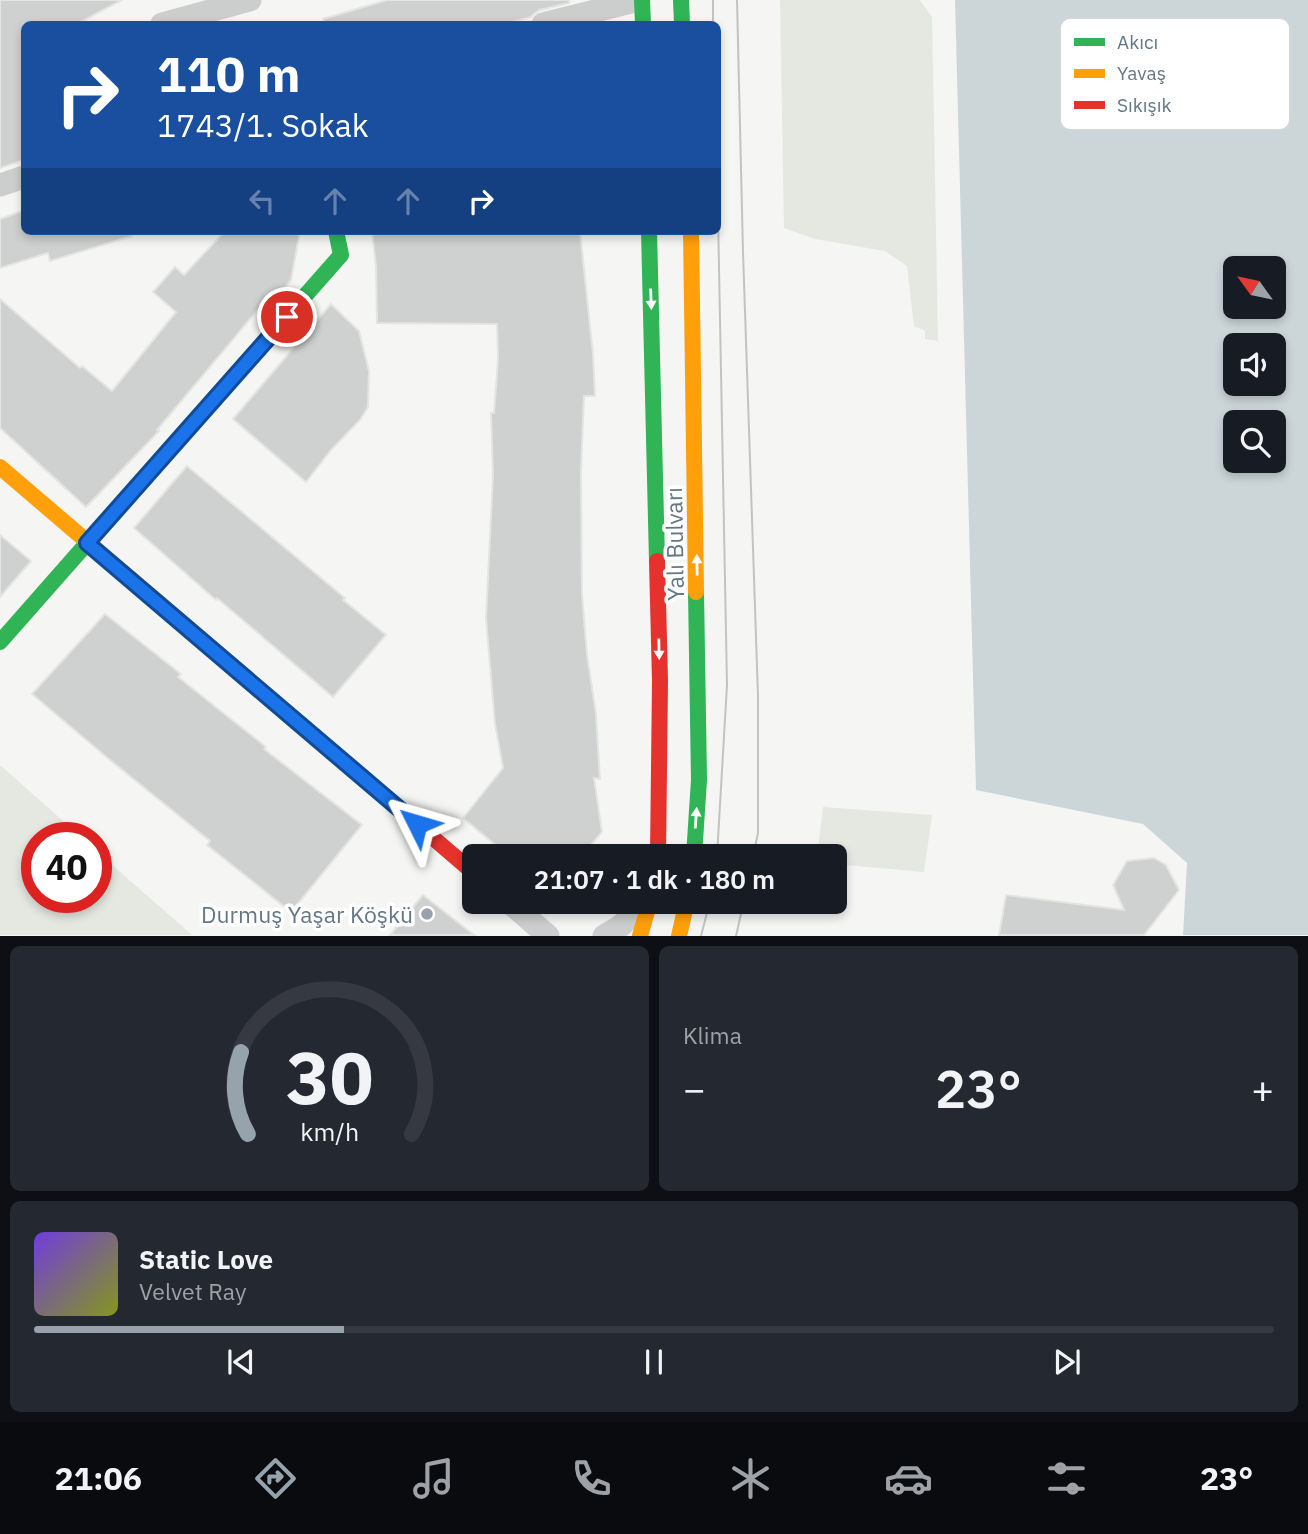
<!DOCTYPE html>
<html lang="tr">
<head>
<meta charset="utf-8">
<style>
  body { margin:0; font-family:"IBM Plex Sans",sans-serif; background:#242831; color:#f1f3f6; height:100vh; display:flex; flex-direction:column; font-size:26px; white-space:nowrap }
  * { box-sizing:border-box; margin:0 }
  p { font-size:23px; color:#9ea1a6 }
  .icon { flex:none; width:38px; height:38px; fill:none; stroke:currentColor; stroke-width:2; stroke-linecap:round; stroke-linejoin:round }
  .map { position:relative; height:936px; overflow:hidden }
  .sheet { display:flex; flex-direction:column; gap:10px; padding:10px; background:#0d0f14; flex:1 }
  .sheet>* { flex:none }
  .top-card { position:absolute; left:21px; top:21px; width:700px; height:214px; border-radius:10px; box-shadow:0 4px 10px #0003; background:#1a4fa0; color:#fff; overflow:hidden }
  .needle { width:46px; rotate:303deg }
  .controls { position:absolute; left:1223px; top:256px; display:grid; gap:14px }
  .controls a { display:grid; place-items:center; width:63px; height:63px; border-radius:10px; background:#171b24; box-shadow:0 4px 10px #0003; font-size:35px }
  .speed { position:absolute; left:21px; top:822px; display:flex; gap:14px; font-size:35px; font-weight:700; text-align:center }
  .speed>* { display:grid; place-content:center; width:91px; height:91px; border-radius:50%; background:#171b24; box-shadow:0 4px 10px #0003; line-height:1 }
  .speed .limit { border:10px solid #d22; background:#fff; color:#111 }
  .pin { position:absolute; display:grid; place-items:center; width:60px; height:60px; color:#fff; margin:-30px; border:4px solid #fff; border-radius:50%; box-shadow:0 2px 7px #0007 }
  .me { position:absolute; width:77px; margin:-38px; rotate:310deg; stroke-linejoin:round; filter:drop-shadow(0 0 5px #0008) }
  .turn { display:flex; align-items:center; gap:24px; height:147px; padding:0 21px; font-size:32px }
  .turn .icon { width:91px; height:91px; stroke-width:2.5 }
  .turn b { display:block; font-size:49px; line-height:60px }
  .lanes { display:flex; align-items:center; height:66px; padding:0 21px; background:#0003; justify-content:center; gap:35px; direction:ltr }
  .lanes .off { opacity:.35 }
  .big { font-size:52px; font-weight:600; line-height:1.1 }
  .sheet .tile { flex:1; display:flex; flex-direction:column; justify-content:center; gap:10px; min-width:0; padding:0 24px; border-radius:10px; background:#242831 }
  .sheet .dial { align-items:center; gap:0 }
  .dial svg { height:182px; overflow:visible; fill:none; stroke:#363941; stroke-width:7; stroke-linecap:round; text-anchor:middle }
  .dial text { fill:#f1f3f6; stroke:none }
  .song { display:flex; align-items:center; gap:21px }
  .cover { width:84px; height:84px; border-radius:10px; background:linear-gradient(135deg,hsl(260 70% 55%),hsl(70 70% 35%)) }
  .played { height:7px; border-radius:4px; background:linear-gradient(90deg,#96a3ac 25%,#363941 25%) }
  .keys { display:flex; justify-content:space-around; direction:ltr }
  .heat { display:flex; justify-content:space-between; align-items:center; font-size:38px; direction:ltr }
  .sheet .tiles { flex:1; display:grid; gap:10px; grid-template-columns:1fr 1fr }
  .tile:last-child { grid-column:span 2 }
  .trip { position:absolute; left:462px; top:844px; width:385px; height:70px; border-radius:10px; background:#171b24; box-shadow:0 4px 10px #0003; font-weight:600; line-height:70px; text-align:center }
  .tab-bar { display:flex; height:112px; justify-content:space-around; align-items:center; background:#090b0e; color:#9ea1a6 }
  .tab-bar .icon { width:49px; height:49px }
  .tab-bar .active { color:#96a3ac }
  .tab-bar b { font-size:32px; color:#f1f3f6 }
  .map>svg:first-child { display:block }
  .green { fill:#e4e8e1 }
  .water { fill:#ccd6d8; fill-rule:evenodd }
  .building { fill:#cfd1d1; stroke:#e4e4e2; stroke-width:2 }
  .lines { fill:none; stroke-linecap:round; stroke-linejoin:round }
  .street { stroke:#cccece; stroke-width:23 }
  .fast { stroke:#30b455; stroke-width:16 }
  .slow { stroke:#ff9f0a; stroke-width:16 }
  .jam { stroke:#e5322d; stroke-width:16 }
  .tram { stroke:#c1c3c4; stroke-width:2 }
  .oneway { fill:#fff }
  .route-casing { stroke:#114b97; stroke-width:18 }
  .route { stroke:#1a73e8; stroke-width:12 }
  .poi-dot { fill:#96a3ac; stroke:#fff; stroke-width:2.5 }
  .labels { text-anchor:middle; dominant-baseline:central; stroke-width:7; stroke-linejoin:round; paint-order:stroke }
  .street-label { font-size:23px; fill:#637785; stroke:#fff }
  .poi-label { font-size:23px; fill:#637785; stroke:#fff; text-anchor:end }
  .key { fill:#fff; stroke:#d0d6da; stroke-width:2 }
  .key-label { font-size:19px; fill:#637785 }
</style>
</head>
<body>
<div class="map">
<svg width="1308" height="936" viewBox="0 0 1308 936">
  <rect width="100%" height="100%" fill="#f5f5f3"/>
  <!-- green -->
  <g class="green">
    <path d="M 780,0 L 920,0 L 932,17 L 938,341 L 925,339 L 925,331 L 914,326 L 907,266 L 885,251 L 815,239 L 784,228 Z"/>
    <path d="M 0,765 L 82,838 L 37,838 L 37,898 L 96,898 L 96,851 L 192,935 L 0,935 Z"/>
    <path d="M 823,807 L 932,815 L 924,872 L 835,864 L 835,856 L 817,856 Z"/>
  </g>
  <!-- water -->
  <path class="water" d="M 955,0 L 1308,0 L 1308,935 L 1183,935 L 1187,863 L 1143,824 L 976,790 ZM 1236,268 L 1274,268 L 1274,306 L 1236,306 ZM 1236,345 L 1274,345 L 1274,383 L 1236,383 ZM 1236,422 L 1274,422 L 1274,460 L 1236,460 Z"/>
  <!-- building -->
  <g class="building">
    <path d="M 0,0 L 122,0 L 77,24 L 24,24 L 24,160 L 0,168 Z"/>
    <path d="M 387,0 L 569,0 L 569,3 L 540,10 L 534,14 L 531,17 L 504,24 L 324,24 L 323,19 Z"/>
    <path d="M 22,211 L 24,219 L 24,231 L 131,231 L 132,236 L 50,261 L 48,253 L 0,268 L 0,219 Z"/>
    <path d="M 225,231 L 300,231 L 291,280 L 265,312 L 260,307 L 157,430 L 159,431 L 86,507 L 0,428 L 0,299 L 80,368 L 82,366 L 112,391 L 176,312 L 153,292 L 175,267 L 184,275 Z"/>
    <path d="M 372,231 L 580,231 L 593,354 L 595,396 L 584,396 L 581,471 L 582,594 L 587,655 L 596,714 L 600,779 L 594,778 L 602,832 L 582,856 L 509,856 L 463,818 L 503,768 L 495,724 L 486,618 L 493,475 L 491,413 L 494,413 L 498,359 L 497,324 L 377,323 L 376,267 Z"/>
    <path d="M 331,304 L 359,331 L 369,371 L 368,407 L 360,420 L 331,450 L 306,482 L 233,419 Z"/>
    <path d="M 187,466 L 345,598 L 343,600 L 386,635 L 333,697 L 217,598 L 216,600 L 134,528 Z"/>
    <path d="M 0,535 L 31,561 L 0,597 Z"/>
    <path d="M 105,614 L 181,674 L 178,677 L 266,747 L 264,749 L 362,825 L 291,912 L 207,845 L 210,841 L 110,760 L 32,694 Z"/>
    <path d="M 1154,858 L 1166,865 L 1179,890 L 1144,935 L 999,935 L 1006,895 L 1124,910 L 1113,885 L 1127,861 Z"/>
    <path d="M 423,895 L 474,935 L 390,935 Z"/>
  </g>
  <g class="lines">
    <!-- street -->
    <g class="street">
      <path d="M 162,24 L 250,0"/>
      <path d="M 543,24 L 639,0"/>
      <path d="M 0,185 L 24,177"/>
      <path d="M 508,901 L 548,936"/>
      <path d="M 604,936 L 622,925 L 642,901"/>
    </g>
    <!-- fast -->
    <g class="fast">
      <path d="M 642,0 L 643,24"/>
      <path d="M 681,0 L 682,24"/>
      <path d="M 649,231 L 657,561"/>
      <path d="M 0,642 L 341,255 L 336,231"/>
      <path d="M 694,856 L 699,780 L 696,592"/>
    </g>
    <!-- slow -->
    <g class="slow">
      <path d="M 691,231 L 696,592"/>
      <path d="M 0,467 L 312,734"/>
      <path d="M 640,936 L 650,901"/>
      <path d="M 679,936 L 687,901"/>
    </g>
    <!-- jam -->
    <g class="jam">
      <path d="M 657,561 L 660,681 L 658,856"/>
      <path d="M 312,734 L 474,873"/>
    </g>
    <!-- tram -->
    <g class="tram">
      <path d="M 713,0 L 713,24"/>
      <path d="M 737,0 L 743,252 L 758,696 L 758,833 L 753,856"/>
      <path d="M 717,856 L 727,685 L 718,215"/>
      <path d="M 701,936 L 710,901"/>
      <path d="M 736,936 L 744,901"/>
    </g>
  </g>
  <!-- one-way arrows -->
  <defs><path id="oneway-solid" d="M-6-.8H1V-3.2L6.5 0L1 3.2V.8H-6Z" transform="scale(1.75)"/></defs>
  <g class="oneway">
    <use href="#oneway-solid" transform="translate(651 299) rotate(88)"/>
    <use href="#oneway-solid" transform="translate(697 565) rotate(-91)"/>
    <use href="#oneway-solid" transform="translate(659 649) rotate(89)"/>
    <use href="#oneway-solid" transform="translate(696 818) rotate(-86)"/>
  </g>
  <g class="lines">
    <defs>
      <path id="route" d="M 287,317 L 87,543 L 417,824"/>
    </defs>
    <!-- route casing -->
    <use href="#route" class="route-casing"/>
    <!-- route -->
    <use href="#route" class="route"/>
  </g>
  <!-- markers -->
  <circle class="poi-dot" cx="427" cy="914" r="7"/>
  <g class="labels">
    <!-- street labels -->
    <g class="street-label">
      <text transform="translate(674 544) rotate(-91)">Yalı Bulvarı</text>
    </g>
    <!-- poi labels -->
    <g class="poi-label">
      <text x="413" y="914">Durmuş Yaşar Köşkü</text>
    </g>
  </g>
  <!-- legend -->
  <rect x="1060" y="18" width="230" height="112" rx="10" class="key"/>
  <rect x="1074" y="38" width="31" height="8" fill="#30b455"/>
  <rect x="1074" y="69" width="31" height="9" fill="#ff9f0a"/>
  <rect x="1074" y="101" width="31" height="8" fill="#e5322d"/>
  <g class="key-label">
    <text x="1117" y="49">Akıcı</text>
    <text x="1117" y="80">Yavaş</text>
    <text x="1117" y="112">Sıkışık</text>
  </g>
</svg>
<div class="controls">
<a><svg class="needle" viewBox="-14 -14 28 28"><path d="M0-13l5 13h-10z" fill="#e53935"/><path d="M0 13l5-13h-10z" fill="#9ea1a6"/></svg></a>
<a><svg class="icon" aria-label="sound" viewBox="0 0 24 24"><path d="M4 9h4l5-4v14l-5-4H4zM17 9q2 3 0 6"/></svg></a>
<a><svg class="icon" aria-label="search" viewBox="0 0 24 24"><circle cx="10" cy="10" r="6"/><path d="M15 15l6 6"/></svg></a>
</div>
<div class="speed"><div class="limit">40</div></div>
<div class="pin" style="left:287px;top:317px;background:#d93025"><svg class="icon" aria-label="arrive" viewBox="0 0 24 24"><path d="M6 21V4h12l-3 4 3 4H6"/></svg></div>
<svg class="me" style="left:417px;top:824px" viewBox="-20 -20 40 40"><path d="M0-17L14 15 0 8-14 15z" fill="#1a73e8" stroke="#fff" stroke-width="4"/></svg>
<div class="trip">21:07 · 1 dk · 180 m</div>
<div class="top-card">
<div class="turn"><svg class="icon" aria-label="right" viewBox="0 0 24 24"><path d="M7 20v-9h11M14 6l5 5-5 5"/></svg><div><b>110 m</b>1743/1. Sokak</div></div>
<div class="lanes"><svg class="icon off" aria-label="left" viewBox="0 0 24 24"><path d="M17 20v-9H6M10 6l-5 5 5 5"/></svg><svg class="icon off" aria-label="ahead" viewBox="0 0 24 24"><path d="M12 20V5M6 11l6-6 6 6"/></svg><svg class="icon off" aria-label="ahead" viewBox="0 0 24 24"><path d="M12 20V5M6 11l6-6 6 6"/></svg><svg class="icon" aria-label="right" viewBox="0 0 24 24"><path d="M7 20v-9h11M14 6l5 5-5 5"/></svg></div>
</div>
</div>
<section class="sheet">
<div class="tiles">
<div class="tile dial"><svg viewBox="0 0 100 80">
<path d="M14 69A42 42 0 1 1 86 69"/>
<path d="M14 69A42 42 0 0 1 11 33" stroke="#96a3ac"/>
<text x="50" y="56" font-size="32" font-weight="700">30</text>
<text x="50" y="72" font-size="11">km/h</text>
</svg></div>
<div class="tile"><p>Klima</p>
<div class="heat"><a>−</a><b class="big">23°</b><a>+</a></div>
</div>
<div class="tile">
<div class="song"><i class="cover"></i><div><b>Static Love</b><p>Velvet Ray</p></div></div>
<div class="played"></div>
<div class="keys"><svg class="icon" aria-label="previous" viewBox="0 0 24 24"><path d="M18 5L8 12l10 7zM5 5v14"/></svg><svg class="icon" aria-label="pause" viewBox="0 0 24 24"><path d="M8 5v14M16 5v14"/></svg><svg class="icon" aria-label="next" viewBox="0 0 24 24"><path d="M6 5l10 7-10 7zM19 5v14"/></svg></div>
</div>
</div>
</section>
<nav class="tab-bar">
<b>21:06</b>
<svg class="icon active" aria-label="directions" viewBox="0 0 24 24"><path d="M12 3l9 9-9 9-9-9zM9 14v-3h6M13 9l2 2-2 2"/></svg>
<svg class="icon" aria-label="music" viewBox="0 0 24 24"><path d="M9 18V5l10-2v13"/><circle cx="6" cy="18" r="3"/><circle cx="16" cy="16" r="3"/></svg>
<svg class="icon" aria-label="phone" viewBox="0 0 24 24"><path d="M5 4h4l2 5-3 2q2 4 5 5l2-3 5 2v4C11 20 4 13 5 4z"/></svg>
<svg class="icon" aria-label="climate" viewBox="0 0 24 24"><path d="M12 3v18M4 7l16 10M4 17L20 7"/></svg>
<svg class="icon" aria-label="car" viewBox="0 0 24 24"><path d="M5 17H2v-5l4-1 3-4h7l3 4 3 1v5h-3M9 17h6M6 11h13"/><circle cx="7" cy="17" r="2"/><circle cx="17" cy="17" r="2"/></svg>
<svg class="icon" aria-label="filters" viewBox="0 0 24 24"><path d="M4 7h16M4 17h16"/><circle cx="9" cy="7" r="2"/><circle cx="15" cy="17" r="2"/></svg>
<b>23°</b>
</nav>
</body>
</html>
